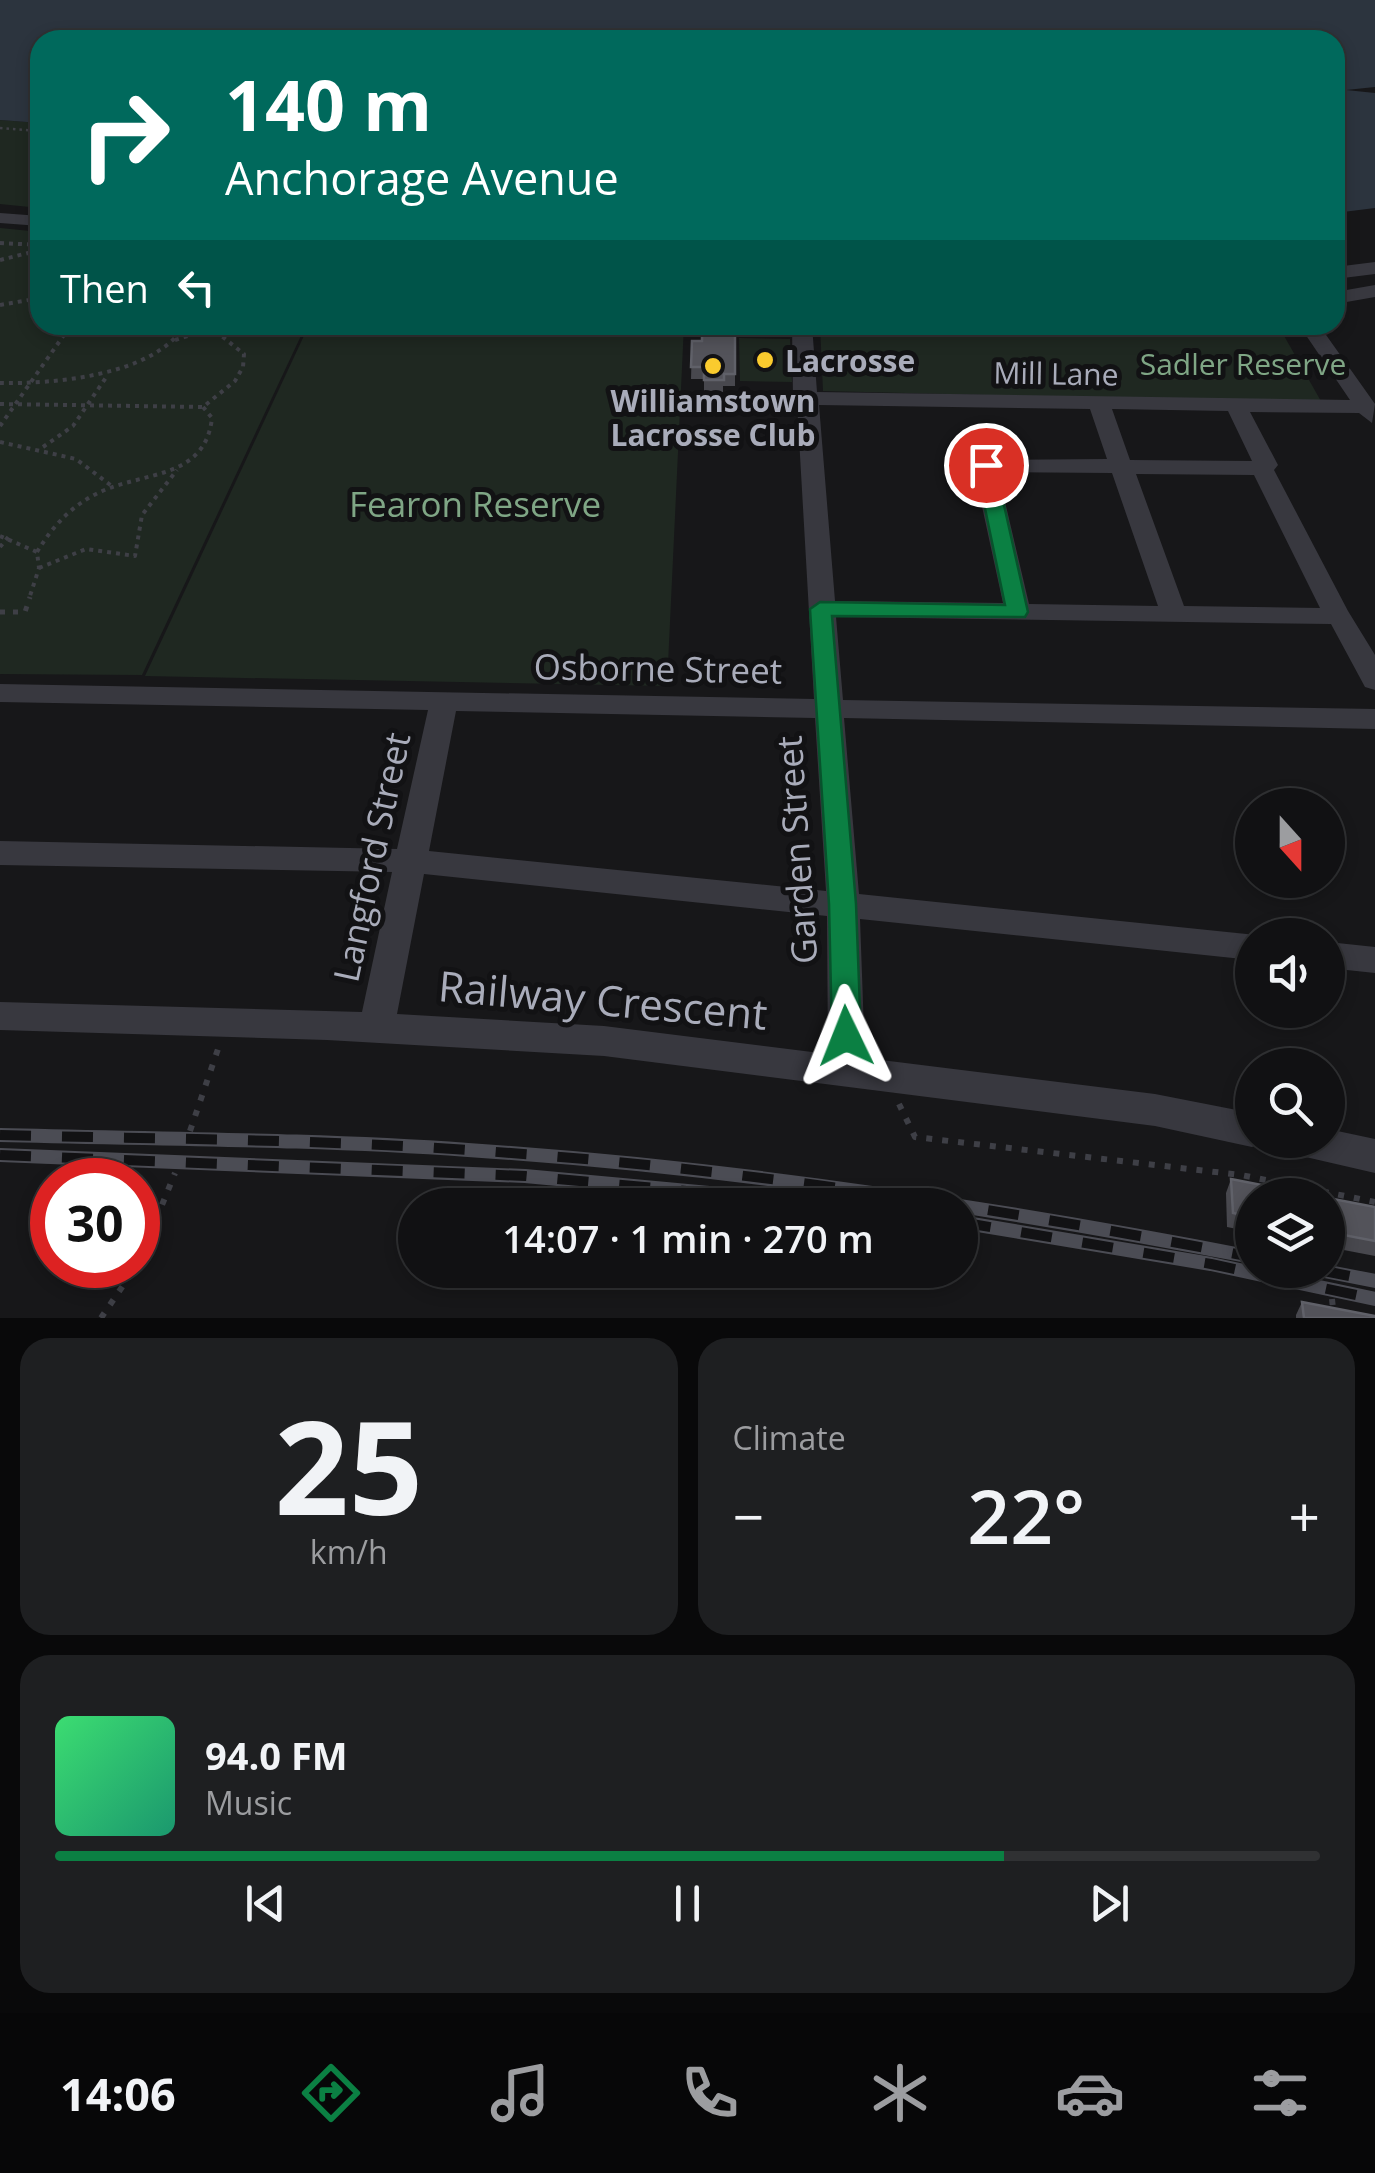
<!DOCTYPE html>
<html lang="en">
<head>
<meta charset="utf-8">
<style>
  body { margin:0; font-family:"Open Sans",sans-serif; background:#1e1f21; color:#f1f3f6; height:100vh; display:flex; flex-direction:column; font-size:38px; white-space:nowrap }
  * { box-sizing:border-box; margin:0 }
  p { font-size:32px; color:#9c9da0 }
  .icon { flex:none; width:55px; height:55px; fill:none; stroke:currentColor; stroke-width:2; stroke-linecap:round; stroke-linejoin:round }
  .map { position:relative; height:1318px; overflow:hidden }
  .details { display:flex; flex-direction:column; gap:20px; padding:20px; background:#09090a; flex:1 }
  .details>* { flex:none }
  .hud { position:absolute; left:30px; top:30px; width:1315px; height:305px; border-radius:30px; box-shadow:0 5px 15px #0003,0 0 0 2px #303133; background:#00695c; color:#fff; overflow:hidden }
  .needle { width:65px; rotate:159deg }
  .fabs { position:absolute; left:1235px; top:788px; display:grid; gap:20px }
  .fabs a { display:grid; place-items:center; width:110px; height:110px; border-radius:50%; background:#111113; box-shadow:0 5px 15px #0003,0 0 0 2px #303133; font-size:50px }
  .speed { position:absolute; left:30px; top:1158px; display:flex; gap:20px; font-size:50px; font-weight:700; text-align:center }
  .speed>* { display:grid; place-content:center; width:130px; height:130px; border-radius:50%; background:#111113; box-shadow:0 5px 15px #0003,0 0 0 2px #303133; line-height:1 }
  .speed .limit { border:15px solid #d22; background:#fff; color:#111 }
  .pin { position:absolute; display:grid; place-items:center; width:85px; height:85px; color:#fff; margin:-42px; border:5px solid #fff; border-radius:50%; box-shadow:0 2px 10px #0007 }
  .me { position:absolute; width:110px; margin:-55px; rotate:358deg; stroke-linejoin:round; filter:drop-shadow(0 0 8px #0008) }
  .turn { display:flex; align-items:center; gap:35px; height:210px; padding:0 30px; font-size:45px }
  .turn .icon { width:130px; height:130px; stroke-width:2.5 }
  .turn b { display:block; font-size:70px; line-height:85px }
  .then { display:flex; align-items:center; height:95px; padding:0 30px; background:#0003; gap:20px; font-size:38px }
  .big { font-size:75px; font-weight:600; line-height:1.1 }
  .details .tile { flex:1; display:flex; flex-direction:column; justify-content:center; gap:15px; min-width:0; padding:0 35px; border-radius:30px; background:#1e1f21 }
  .details .dial { align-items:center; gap:0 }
  .dial b { font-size:130px; line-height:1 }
  .song { display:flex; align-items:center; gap:30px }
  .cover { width:120px; height:120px; border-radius:15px; background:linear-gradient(135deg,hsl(140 70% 55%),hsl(160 70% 35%)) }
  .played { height:10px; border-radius:5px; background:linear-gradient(90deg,#0b8043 75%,#303133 75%) }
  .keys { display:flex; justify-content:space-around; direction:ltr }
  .heat { display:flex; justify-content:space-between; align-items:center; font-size:55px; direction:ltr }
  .details .tiles { flex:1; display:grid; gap:20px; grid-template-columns:1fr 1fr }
  .tile:last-child { grid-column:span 2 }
  .trip { position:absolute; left:398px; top:1188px; width:580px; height:100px; border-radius:50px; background:#111113; box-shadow:0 5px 15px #0003,0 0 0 2px #303133; font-weight:600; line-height:100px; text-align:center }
  .dock { display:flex; height:160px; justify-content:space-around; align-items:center; background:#070708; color:#9c9da0 }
  .dock .icon { width:70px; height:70px }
  .dock .on { color:#0b8043 }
  .dock b { font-size:45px; color:#f1f3f6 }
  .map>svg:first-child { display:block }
  .green { fill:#1f2821 }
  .water { fill:#2c343e }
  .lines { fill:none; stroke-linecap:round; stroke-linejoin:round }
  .path-far3 { stroke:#3e3f46; stroke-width:2.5; stroke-dasharray:2.5 4; stroke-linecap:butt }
  .path-far2 { stroke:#3e3f46; stroke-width:4; stroke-dasharray:4 5; stroke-linecap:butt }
  .path-far1 { stroke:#3e3f46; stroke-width:5; stroke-dasharray:5 8; stroke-linecap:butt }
  .path { stroke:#3e3f46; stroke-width:6; stroke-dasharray:6 10; stroke-linecap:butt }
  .minor { fill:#38383f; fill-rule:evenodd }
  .rail-casing { stroke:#4b4c54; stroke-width:14 }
  .rail { stroke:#121214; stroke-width:10; stroke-dasharray:31; stroke-linecap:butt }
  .wall { fill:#48484e }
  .building { fill:#53535a; stroke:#606169; stroke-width:2.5 }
  .route { fill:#0b8043; stroke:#07532c; stroke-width:2.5 }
  .poi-dot { fill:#facb2e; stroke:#121214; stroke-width:4 }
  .labels { text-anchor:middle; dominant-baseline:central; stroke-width:10; stroke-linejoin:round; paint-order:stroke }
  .far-poi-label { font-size:30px; font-weight:bold; fill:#a9acba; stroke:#121214; text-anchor:start }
  .far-park-label { font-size:30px; fill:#7fa685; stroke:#121214 }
  .far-street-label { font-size:30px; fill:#a9acba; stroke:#121214 }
  .park-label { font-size:35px; fill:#7fa685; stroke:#121214 }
  .street-label { font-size:35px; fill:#a9acba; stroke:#121214 }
  .near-street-label { font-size:42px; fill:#a9acba; stroke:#121214 }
</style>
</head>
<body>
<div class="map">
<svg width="1375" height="1318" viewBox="0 0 1375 1318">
  <rect width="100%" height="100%" fill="#171719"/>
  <!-- green -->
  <g class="green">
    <path d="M 0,120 L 40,123 L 40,208 L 0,204 Z"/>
    <path d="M 0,228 L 40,232 L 40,325 L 306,325 L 142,675 L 0,674 Z"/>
    <path d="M 309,325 L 684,325 L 667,686 L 145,676 Z"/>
    <path d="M 820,325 L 1278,325 L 1322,403 L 823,391 Z"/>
    <path d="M 739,338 L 790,339 L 792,382 L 740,381 Z"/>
  </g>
  <!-- water -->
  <path class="water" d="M 0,0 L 1375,0 L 1375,87 L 1346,90 L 1375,93 L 1375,208 L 1335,213 L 1335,40 L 40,40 L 40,123 L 0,120 Z"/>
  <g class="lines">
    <!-- path-far3 -->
    <path class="path-far3" d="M 0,128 L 40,131"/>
    <!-- path-far2 -->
    <g class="path-far2">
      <path d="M 0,243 L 40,245"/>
      <path d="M 0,260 L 40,250"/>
      <path d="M 0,305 L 40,298"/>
      <path d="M 175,340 L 222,325"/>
      <path d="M 0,383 C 53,384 154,376 185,325"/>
      <path d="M 0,404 L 203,407 L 235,381 L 243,367 L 244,354 L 219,334 L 203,333"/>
      <path d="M 0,426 L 71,325"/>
      <path d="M 0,442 L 76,459 L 113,487"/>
      <path d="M 43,447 L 73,426 L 107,376"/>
      <path d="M 0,536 L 37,552 L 39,568 L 29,599"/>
      <path d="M 0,547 L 9,536"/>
      <path d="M 37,552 C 52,527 71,506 98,493 C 143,471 205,480 212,418 L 203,407"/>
      <path d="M 39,568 L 86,549 L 135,556 L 142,515 L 177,470"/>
    </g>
    <!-- path-far1 -->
    <path class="path-far1" d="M 0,612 L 25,612 L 30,597"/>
    <!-- path -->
    <g class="path">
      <path d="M 899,1104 L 915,1137 L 1241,1175 L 1375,1202"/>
      <path d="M 190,1131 L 218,1049"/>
      <path d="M 1328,1237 L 1330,1265"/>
      <path d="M 138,1264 L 175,1173"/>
      <path d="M 1332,1299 L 1334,1318"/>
      <path d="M 101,1318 L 137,1265"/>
    </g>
    <!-- minor -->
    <g class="minor">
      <path d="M 0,213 L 40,216 L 40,226 L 0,223 Z"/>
      <path d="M 1375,262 L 1375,274 L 1335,279 L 1335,267 Z"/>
      <path d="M 1375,285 L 1375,297 L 1335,304 L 1335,292 Z"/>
      <path d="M 792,325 L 812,325 L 817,392 L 1350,400 L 1299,325 L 1319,325 L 1375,404 L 1372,423 L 1359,413 L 1250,412 L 1278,465 L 1274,470 L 1348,611 L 1375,655 L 1375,690 L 1365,687 L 1331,624 L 836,617 L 843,700 L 1375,709 L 1375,729 L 844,718 L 859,894 L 1256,935 L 1252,935 L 1252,960 L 860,919 L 865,1058 L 1155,1094 L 1252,1113 L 1252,1140 L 1265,1142 L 1252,1147 L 1155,1126 L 604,1056 L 327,1040 L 0,1030 L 0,1002 L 362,1012 L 392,872 L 0,865 L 0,841 L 397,849 L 428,710 L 0,702 L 0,684 L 814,699 L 797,403 L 793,398 ZM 819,405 L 1090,409 L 1107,459 L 977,460 L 973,465 L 1003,603 L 835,601 ZM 1112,409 L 1228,411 L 1252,461 L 1130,460 ZM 998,472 L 1112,473 L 1158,606 L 1029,604 ZM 1136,474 L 1254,475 L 1320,608 L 1184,606 ZM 456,711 L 815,718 L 826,891 L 429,851 ZM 424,874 L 827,916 L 828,1054 L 604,1026 L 397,1014 Z"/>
      <path d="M 1328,942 L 1375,947 L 1375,973 L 1328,968 Z"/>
      <path d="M 1328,1129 L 1375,1139 L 1375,1173 L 1284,1152 L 1279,1140 L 1328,1140 Z"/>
    </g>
    <defs>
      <g id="rail">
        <path d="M 0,1135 C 156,1139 312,1139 468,1150 C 731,1167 993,1207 1252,1257"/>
        <path d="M 0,1155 L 525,1176 L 839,1205"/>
        <path d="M 960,1222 L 1211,1264 L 1375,1299"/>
        <path d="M 1319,1270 L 1375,1281"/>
      </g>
    </defs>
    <!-- rail casing -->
    <use href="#rail" class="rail-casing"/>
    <!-- rail -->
    <use href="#rail" class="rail"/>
  </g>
  <!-- wall -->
  <g class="wall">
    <rect x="740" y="325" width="35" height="10"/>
    <path d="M 735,335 L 735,386 L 723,386 L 723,392 L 704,392 L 704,379 L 691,379 L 692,341 L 702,341 Z"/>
    <path d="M 1231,1179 L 1252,1195 L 1252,1232 L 1227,1227 L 1226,1193 Z"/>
    <path d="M 1328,1198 L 1375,1207 L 1375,1256 L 1328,1247 Z"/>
    <path d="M 1302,1302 L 1375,1318 L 1296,1318 L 1296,1315 Z"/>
  </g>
  <!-- building -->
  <g class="building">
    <path d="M 702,334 L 735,335 L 735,374 L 724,374 L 724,380 L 704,380 L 704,367 L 691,367 L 692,341 L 702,341 Z"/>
    <path d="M 1231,1179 L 1312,1195 L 1252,1195 L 1252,1217 L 1233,1213 Z"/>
    <path d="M 1328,1198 L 1375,1207 L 1375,1241 L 1328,1232 Z"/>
    <path d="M 1302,1302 L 1375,1316 L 1375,1318 L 1304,1318 Z"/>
  </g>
  <!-- route -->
  <path class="route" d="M 986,460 L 995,465 L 1028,612 L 1025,617 L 832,616 L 856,904 L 861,1036 L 857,1045 L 846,1049 L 836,1045 L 832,1036 L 829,904 L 810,609 L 820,602 L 1005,605 L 976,465 Z"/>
  <!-- markers -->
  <g class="poi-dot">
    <circle cx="765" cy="360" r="10"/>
    <circle cx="713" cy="366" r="10"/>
  </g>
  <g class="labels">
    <!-- far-poi labels -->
    <g class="far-poi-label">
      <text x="785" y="360">Lacrosse</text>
      <text x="713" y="400" text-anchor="middle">Williamstown<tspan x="713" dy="34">Lacrosse Club</tspan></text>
    </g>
    <!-- far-park labels -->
    <g class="far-park-label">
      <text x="1243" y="363">Sadler Reserve</text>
    </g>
    <!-- far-street labels -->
    <g class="far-street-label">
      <text transform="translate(1056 373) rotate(1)">Mill Lane</text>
    </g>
    <!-- park labels -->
    <g class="park-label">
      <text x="475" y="503">Fearon Reserve</text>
    </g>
    <!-- street labels -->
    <g class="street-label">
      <text transform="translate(658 668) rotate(1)">Osborne Street</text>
      <text transform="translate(796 850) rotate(-94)">Garden Street</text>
      <text transform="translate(371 857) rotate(-78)">Langford Street</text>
    </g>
    <!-- near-street labels -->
    <g class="near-street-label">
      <text transform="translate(603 999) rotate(5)">Railway Crescent</text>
    </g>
  </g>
</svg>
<div class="fabs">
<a><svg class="needle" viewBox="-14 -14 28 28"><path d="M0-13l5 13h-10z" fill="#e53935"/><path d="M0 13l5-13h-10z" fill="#9c9da0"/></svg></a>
<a><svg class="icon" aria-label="sound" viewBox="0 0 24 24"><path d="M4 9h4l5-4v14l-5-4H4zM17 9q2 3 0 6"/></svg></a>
<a><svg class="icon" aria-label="search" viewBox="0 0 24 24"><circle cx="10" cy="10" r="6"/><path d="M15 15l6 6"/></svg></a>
<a><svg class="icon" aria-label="layers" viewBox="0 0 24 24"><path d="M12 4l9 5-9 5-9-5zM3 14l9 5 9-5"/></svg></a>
</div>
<div class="speed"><div class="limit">30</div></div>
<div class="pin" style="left:986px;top:465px;background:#d93025"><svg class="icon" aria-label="arrive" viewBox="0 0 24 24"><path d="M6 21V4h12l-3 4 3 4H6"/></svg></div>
<svg class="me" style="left:846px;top:1036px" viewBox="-20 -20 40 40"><path d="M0-17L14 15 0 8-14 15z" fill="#0b8043" stroke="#fff" stroke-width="4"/></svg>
<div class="trip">14:07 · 1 min · 270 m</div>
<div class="hud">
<div class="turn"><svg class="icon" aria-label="right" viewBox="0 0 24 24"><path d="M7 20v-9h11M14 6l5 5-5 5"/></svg><div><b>140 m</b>Anchorage Avenue</div></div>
<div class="then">Then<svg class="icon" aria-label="left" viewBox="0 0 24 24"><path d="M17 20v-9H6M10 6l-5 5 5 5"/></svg></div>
</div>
</div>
<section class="details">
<div class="tiles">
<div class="tile dial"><b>25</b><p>km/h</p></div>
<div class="tile"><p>Climate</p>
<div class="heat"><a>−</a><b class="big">22°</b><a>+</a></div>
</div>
<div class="tile">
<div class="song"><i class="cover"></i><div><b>94.0 FM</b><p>Music</p></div></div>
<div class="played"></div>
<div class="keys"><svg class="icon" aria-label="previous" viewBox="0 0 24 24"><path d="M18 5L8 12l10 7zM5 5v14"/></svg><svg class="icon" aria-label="pause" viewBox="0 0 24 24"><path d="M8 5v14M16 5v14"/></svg><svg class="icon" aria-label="next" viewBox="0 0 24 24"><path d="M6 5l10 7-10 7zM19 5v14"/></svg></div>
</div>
</div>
</section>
<nav class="dock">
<b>14:06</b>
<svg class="icon on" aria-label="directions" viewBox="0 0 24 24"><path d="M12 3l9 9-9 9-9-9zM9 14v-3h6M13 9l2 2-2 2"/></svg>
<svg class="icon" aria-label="music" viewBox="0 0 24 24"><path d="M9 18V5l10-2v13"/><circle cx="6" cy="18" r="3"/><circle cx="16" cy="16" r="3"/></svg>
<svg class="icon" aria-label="phone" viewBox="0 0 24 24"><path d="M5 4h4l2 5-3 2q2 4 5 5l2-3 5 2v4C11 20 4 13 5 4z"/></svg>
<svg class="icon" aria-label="climate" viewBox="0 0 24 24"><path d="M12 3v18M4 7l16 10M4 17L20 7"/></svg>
<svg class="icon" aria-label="car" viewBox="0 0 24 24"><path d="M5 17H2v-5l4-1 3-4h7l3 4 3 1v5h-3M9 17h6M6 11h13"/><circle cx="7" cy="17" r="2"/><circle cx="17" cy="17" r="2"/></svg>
<svg class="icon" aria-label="filters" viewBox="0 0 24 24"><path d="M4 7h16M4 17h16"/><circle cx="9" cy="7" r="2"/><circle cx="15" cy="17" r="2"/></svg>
</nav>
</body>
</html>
